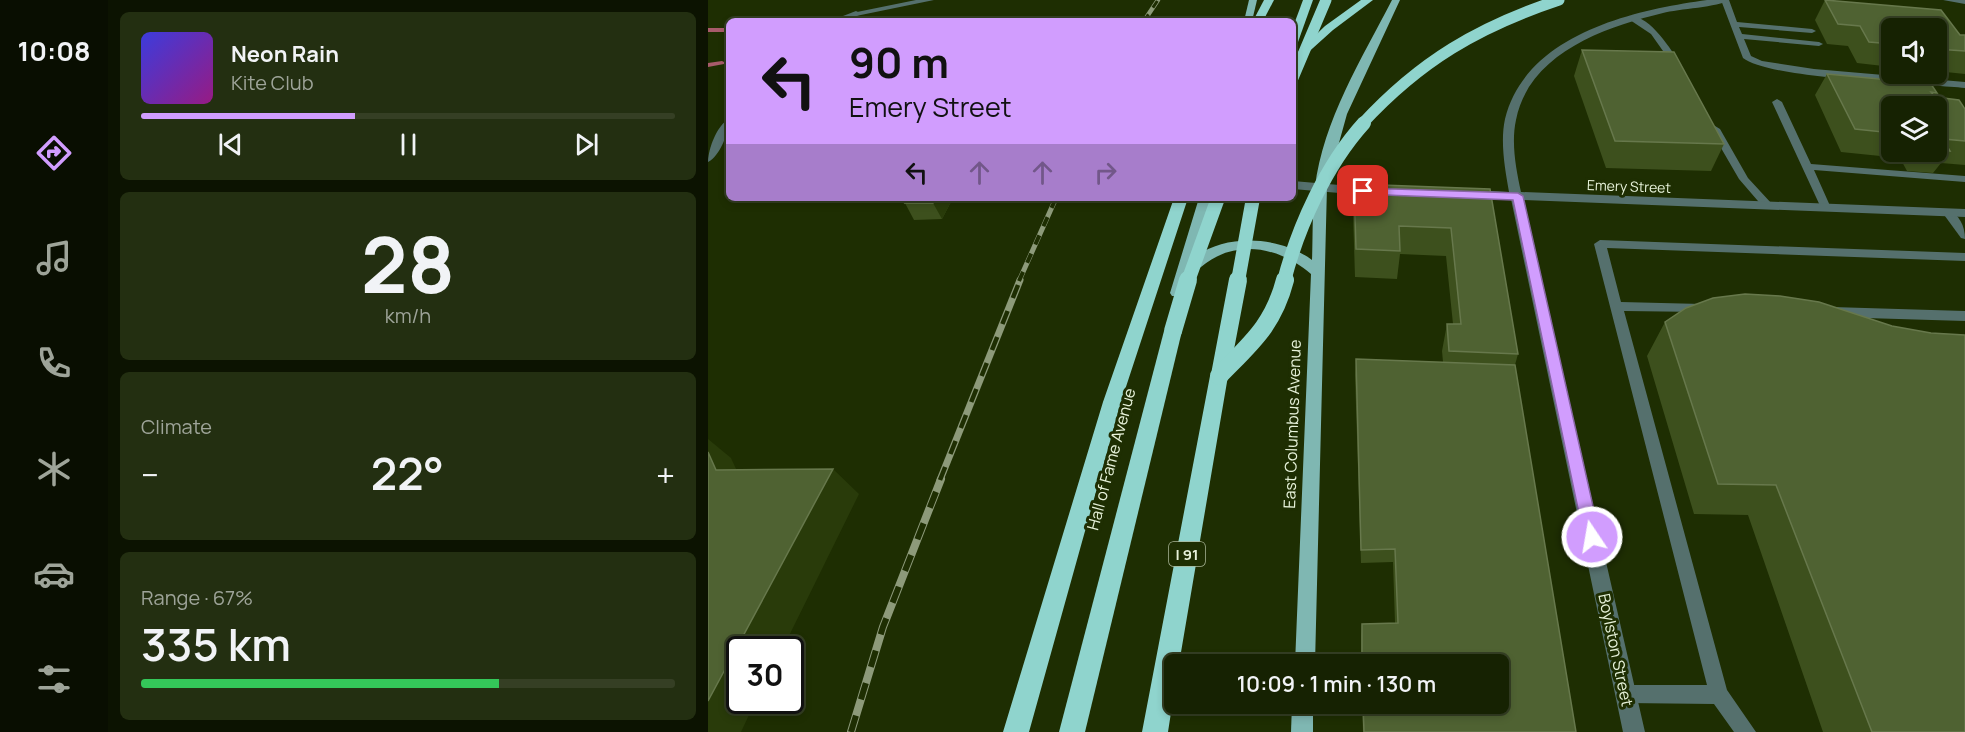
<!DOCTYPE html>
<html lang="en">
<head>
<meta charset="utf-8">
<style>
  body { margin:0; font-family:Manrope,sans-serif; background:#232f11; color:#f1f3f6; height:100vh; display:flex; flex-direction:column; font-size:22px; white-space:nowrap }
  * { box-sizing:border-box; margin:0 }
  p { font-size:20px; color:#9ea499 }
  .icon { flex:none; width:33px; height:33px; fill:none; stroke:currentColor; stroke-width:2; stroke-linecap:round; stroke-linejoin:round }
  .map { position:relative; flex:1; overflow:hidden }
  .sheet { display:flex; flex-direction:column; gap:12px; padding:12px; background:#0c1301; width:600px }
  .sheet>* { flex:none }
  .top-card { position:absolute; left:18px; top:18px; width:570px; height:183px; border-radius:9px; box-shadow:0 3px 9px #0003,0 0 0 2px #353f24; background:#d19dfe; color:#111; overflow:hidden }
  .fabs { position:absolute; left:1173px; top:18px; display:grid; gap:12px }
  .fabs a { display:grid; place-items:center; width:66px; height:66px; border-radius:9px; background:#162202; box-shadow:0 3px 9px #0003,0 0 0 2px #353f24; font-size:30px }
  .speed { position:absolute; left:18px; top:636px; display:flex; gap:12px; font-size:30px; font-weight:700; text-align:center }
  .speed>* { display:grid; place-content:center; width:78px; height:78px; border-radius:50%; background:#162202; box-shadow:0 3px 9px #0003,0 0 0 2px #353f24; line-height:1 }
  .speed .limit { border:3px solid #111; border-radius:9px; background:#fff; color:#111 }
  .pin { position:absolute; display:grid; place-items:center; width:51px; height:51px; color:#fff; margin:-26px; border-radius:12px; box-shadow:0 3px 9px #0006 }
  .me { position:absolute; width:66px; margin:-33px; rotate:348deg; stroke-linejoin:round; filter:drop-shadow(0 0 4px #0008) }
  .turn { display:flex; align-items:center; gap:21px; height:126px; padding:0 24px; font-size:27px }
  .turn .icon { width:78px; height:78px; stroke-width:2.5 }
  .turn b { display:block; font-size:42px; line-height:51px }
  .lanes { display:flex; align-items:center; height:57px; padding:0 24px; background:#0003; justify-content:center; gap:30px; direction:ltr }
  .lanes .off { opacity:.35 }
  .big { font-size:45px; font-weight:600; line-height:1.1 }
  .sheet .widget { flex:1; display:flex; flex-direction:column; justify-content:center; gap:9px; min-width:0; padding:0 21px; border-radius:9px; background:#232f11 }
  .sheet .dial { align-items:center; gap:0 }
  .dial b { font-size:78px; line-height:1 }
  .song { display:flex; align-items:center; gap:18px }
  .cover { width:72px; height:72px; border-radius:9px; background:linear-gradient(135deg,hsl(240 70% 55%),hsl(310 70% 35%)) }
  .played { height:6px; border-radius:3px; background:linear-gradient(90deg,#d19dfe 40%,#353f24 40%) }
  .keys { display:flex; justify-content:space-around; direction:ltr }
  .heat { display:flex; justify-content:space-between; align-items:center; font-size:33px; direction:ltr }
  .charge { height:9px; border-radius:4px; background:linear-gradient(90deg,#34c759 67%,#353f24 0) }
  .trip { position:absolute; left:456px; top:654px; width:345px; height:60px; border-radius:9px; background:#162202; box-shadow:0 3px 9px #0003,0 0 0 2px #353f24; font-weight:600; line-height:60px; text-align:center }
  main { display:flex; flex:1; min-height:0 }
  .tabs { display:flex; flex-direction:column; width:108px; justify-content:space-around; align-items:center; background:#090e01; color:#9ea499 }
  .tabs .icon { width:42px; height:42px }
  .tabs .selected { color:#d19dfe }
  .tabs b { font-size:27px; color:#f1f3f6 }
  .map>svg:first-child { display:block }
  .lines { fill:none; stroke-linecap:round; stroke-linejoin:round }
  .stream { fill:#a85b6b; fill-rule:evenodd }
  .lane { fill:#55706d; fill-rule:evenodd }
  .street { fill:#55706d; fill-rule:evenodd }
  .primary { fill:#7fb7b2; fill-rule:evenodd }
  .highway { fill:#8fd4cd; fill-rule:evenodd }
  .rail-far3-casing { stroke:#8d9a7a; stroke-width:4.5 }
  .rail-far2-casing { stroke:#8d9a7a; stroke-width:5 }
  .rail-far1-casing { stroke:#8d9a7a; stroke-width:7 }
  .rail-casing { stroke:#8d9a7a; stroke-width:8 }
  .rail-far3 { stroke:#1e2e02; stroke-width:3; stroke-dasharray:8; stroke-linecap:butt }
  .rail-far2 { stroke:#1e2e02; stroke-width:4; stroke-dasharray:10; stroke-linecap:butt }
  .rail-far1 { stroke:#1e2e02; stroke-width:4.5; stroke-dasharray:14; stroke-linecap:butt }
  .rail { stroke:#1e2e02; stroke-width:6; stroke-dasharray:17; stroke-linecap:butt }
  .highway-bridge-far2 { stroke:#8fd4cd; stroke-width:11 }
  .highway-bridge-far1 { stroke:#8fd4cd; stroke-width:14 }
  .highway-bridge { stroke:#8fd4cd; stroke-width:18 }
  .wall { fill:#3d501d; fill-rule:evenodd }
  .shaded-wall { fill:#293b0a }
  .building { fill:#4f6232; stroke:#67784c; stroke-width:1.5 }
  .route { fill:#d19dfe; stroke:#8866a5; stroke-width:1.5 }
  .labels { text-anchor:middle; dominant-baseline:central; stroke-width:6; stroke-linejoin:round; paint-order:stroke }
  .far-street-label { font-size:14px; fill:#e7f2da; stroke:#1e2e02 }
  .shield { fill:#1e2e02; stroke:#abb799; stroke-width:1.5 }
  .shield-label { font-size:15px; font-weight:bold; fill:#e7f2da }
  .street-label { font-size:16px; fill:#e7f2da; stroke:#1e2e02 }
</style>
</head>
<body>
<main>
<nav class="tabs">
<b>10:08</b>
<svg class="icon selected" aria-label="directions" viewBox="0 0 24 24"><path d="M12 3l9 9-9 9-9-9zM9 14v-3h6M13 9l2 2-2 2"/></svg>
<svg class="icon" aria-label="music" viewBox="0 0 24 24"><path d="M9 18V5l10-2v13"/><circle cx="6" cy="18" r="3"/><circle cx="16" cy="16" r="3"/></svg>
<svg class="icon" aria-label="phone" viewBox="0 0 24 24"><path d="M5 4h4l2 5-3 2q2 4 5 5l2-3 5 2v4C11 20 4 13 5 4z"/></svg>
<svg class="icon" aria-label="climate" viewBox="0 0 24 24"><path d="M12 3v18M4 7l16 10M4 17L20 7"/></svg>
<svg class="icon" aria-label="car" viewBox="0 0 24 24"><path d="M5 17H2v-5l4-1 3-4h7l3 4 3 1v5h-3M9 17h6M6 11h13"/><circle cx="7" cy="17" r="2"/><circle cx="17" cy="17" r="2"/></svg>
<svg class="icon" aria-label="filters" viewBox="0 0 24 24"><path d="M4 7h16M4 17h16"/><circle cx="9" cy="7" r="2"/><circle cx="15" cy="17" r="2"/></svg>
</nav>
<section class="sheet">
<div class="widget">
<div class="song"><i class="cover"></i><div><b>Neon Rain</b><p>Kite Club</p></div></div>
<div class="played"></div>
<div class="keys"><svg class="icon" aria-label="previous" viewBox="0 0 24 24"><path d="M18 5L8 12l10 7zM5 5v14"/></svg><svg class="icon" aria-label="pause" viewBox="0 0 24 24"><path d="M8 5v14M16 5v14"/></svg><svg class="icon" aria-label="next" viewBox="0 0 24 24"><path d="M6 5l10 7-10 7zM19 5v14"/></svg></div>
</div>
<div class="widget dial"><b>28</b><p>km/h</p></div>
<div class="widget"><p>Climate</p>
<div class="heat"><a>−</a><b class="big">22°</b><a>+</a></div>
</div>
<div class="widget"><p>Range · 67%</p><b class="big">335 km</b><div class="charge"></div></div>
</section>
<div class="map">
<svg width="1257" height="732" viewBox="0 0 1257 732">
  <rect width="100%" height="100%" fill="#1e2e02"/>
  <g class="lines">
    <!-- stream -->
    <g class="stream">
      <rect x="0" y="28" width="21" height="4"/>
      <path d="M 14,61 L 16,62 L 16,64 L 0,67 L 0,63 Z"/>
    </g>
    <!-- lane -->
    <g class="lane">
      <path d="M 1013,0 L 1021,0 L 1029,22 L 1104,29 L 1108,31 L 1104,33 L 1031,27 L 1034,34 L 1111,42 L 1115,44 L 1111,46 L 1036,39 L 1043,56 L 1054,61 L 1106,69 L 1257,82 L 1257,88 C 1216,84 1061,79 1035,58 Z"/>
      <path d="M 148,11 L 152,13 L 151,15 L 133,21 L 122,21 Z"/>
      <path d="M 922,16 C 943,16 963,50 974,66 L 973,68 L 967,68 L 943,34 L 922,20 Z"/>
      <path d="M 1069,99 L 1074,102 L 1103,164 L 1257,176 L 1257,182 L 1106,170 L 1123,208 L 1122,210 L 1114,210 L 1064,102 Z"/>
      <path d="M 21,119 C 21,132 12,156 0,162 C 0,149 9,125 21,119 Z"/>
      <path d="M 1007,126 L 1012,129 L 1040,178 L 1064,204 L 1064,208 L 1056,208 L 1031,179 L 1002,129 Z"/>
      <path d="M 1239,209 C 1251,214 1257,226 1257,239 L 1253,238 L 1234,212 Z"/>
      <path d="M 892,240 L 1257,253 L 1257,261 L 899,248 L 913,302 L 994,304 L 1000,308 L 994,312 L 916,311 L 1019,690 L 1048,732 L 1026,732 L 1006,704 L 918,703 L 911,701 L 909,694 L 911,687 L 918,685 L 999,685 L 886,244 Z"/>
      <path d="M 1124,307 L 1257,311 L 1257,321 L 1124,317 L 1118,312 Z"/>
    </g>
    <!-- street -->
    <g class="street">
      <path d="M 208,0 L 226,0 L 148,16 L 144,13 Z"/>
      <path d="M 999,0 L 1021,0 C 1011,7 970,9 955,13 C 897,27 821,53 808,120 C 803,143 808,169 813,192 L 1257,209 L 1257,217 L 815,200 L 937,732 L 915,732 L 803,199 L 765,198 L 759,194 L 765,190 L 801,192 C 797,169 792,142 797,119 C 818,34 926,10 999,0 Z"/>
      <path d="M 1235,0 L 1257,0 L 1257,4 Z"/>
      <path d="M 585,181 L 666,188 L 672,192 L 666,196 L 585,189 Z"/>
    </g>
    <!-- primary -->
    <g class="primary">
      <path d="M 541,0 L 549,0 L 544,21 L 536,21 Z"/>
      <path d="M 684,0 L 692,0 L 639,114 L 619,186 L 607,664 L 587,664 L 603,274 C 572,247 527,238 493,267 C 490,269 483,272 481,274 C 477,279 477,291 474,296 L 464,296 L 462,293 L 491,198 L 503,198 L 486,258 C 517,233 572,236 604,260 C 605,236 604,211 607,187 C 615,121 654,58 684,0 Z"/>
      <path d="M 584,704 L 605,704 L 605,732 L 583,732 Z"/>
    </g>
    <!-- highway -->
    <g class="highway">
      <path d="M 556,0 L 566,0 L 555,21 L 545,21 Z"/>
      <path d="M 595,0 L 605,0 L 590,42 L 585,45 L 585,27 Z"/>
      <path d="M 653,0 L 665,0 L 625,30 L 585,66 L 585,57 L 617,26 Z"/>
      <path d="M 466,198 L 480,198 L 413,402 L 321,732 L 295,732 L 395,402 Z"/>
      <path d="M 465,325 L 471,327 L 474,331 L 377,732 L 351,732 L 456,331 L 459,327 Z"/>
      <path d="M 511,369 L 517,371 L 520,376 L 471,664 L 466,664 L 466,693 L 460,732 L 434,732 L 502,376 L 505,371 Z"/>
    </g>
    <defs>
      <path id="rail-far3" d="M 436,21 L 450,0"/>
      <path id="rail-far2" d="M 311,281 L 348,198"/>
      <path id="rail-far1" d="M 232,480 L 312,280"/>
      <path id="rail" d="M 143,732 L 175,627 L 233,479"/>
    </defs>
    <!-- rail-far3 casing -->
    <use href="#rail-far3" class="rail-far3-casing"/>
    <!-- rail-far2 casing -->
    <use href="#rail-far2" class="rail-far2-casing"/>
    <!-- rail-far1 casing -->
    <use href="#rail-far1" class="rail-far1-casing"/>
    <!-- rail casing -->
    <use href="#rail" class="rail-casing"/>
    <!-- rail-far3 -->
    <use href="#rail-far3" class="rail-far3"/>
    <!-- rail-far2 -->
    <use href="#rail-far2" class="rail-far2"/>
    <!-- rail-far1 -->
    <use href="#rail-far1" class="rail-far1"/>
    <!-- rail -->
    <use href="#rail" class="rail"/>
    <!-- highway-bridge-far2 -->
    <g class="highway-bridge-far2">
      <path d="M 585,78 L 618,0"/>
      <path d="M 654,124 C 712,61 770,27 851,0"/>
    </g>
    <!-- highway-bridge-far1 -->
    <g class="highway-bridge-far1">
      <path d="M 480,281 L 510,198"/>
      <path d="M 530,281 L 545,198"/>
      <path d="M 576,281 C 590,227 618,165 656,123"/>
    </g>
    <!-- highway-bridge -->
    <g class="highway-bridge">
      <path d="M 465,331 L 480,280"/>
      <path d="M 512,375 L 530,280"/>
      <path d="M 511,376 C 543,343 565,326 577,280"/>
    </g>
  </g>
  <!-- wall -->
  <g class="wall">
    <path d="M 1117,0 L 1233,10 L 1252,35 L 1257,35 L 1257,74 L 1228,71 L 1228,28 L 1184,28 L 1184,67 L 1149,63 L 1140,46 L 1119,44 L 1107,20 Z"/>
    <path d="M 874,50 L 1016,144 L 1003,171 L 898,168 L 866,76 Z"/>
    <path d="M 1119,74 L 1229,93 L 1226,97 L 1257,109 L 1257,165 L 1233,163 L 1225,173 L 1199,171 L 1192,158 L 1133,152 L 1107,95 ZM 1184,106 L 1228,106 L 1228,152 L 1184,152 Z"/>
    <path d="M 646,184 L 782,189 L 810,354 L 807,365 L 868,732 L 655,732 L 654,704 L 790,704 L 790,664 L 653,664 L 653,635 L 654,624 L 687,623 L 685,562 L 653,563 L 647,375 L 648,359 L 735,362 L 734,351 L 739,324 L 745,324 L 738,256 L 692,254 L 689,279 L 647,277 L 645,212 Z"/>
    <path d="M 200,198 L 245,198 L 234,219 L 206,220 L 197,203 Z"/>
    <path d="M 957,322 L 1184,326 L 1223,333 L 1257,732 L 1115,732 L 1040,515 L 986,514 L 939,356 Z"/>
  </g>
  <!-- shaded-wall -->
  <g class="shaded-wall">
    <path d="M 228,198 L 245,198 L 234,219 L 225,203 Z"/>
    <path d="M 0,439 L 23,458 L 40,495 L 8,470 L 0,452 Z"/>
    <path d="M 125,469 L 151,494 L 74,650 L 32,650 L 32,700 L 48,700 L 33,732 L 0,732 L 0,701 Z"/>
  </g>
  <!-- building -->
  <g class="building">
    <path d="M 1117,0 L 1233,10 L 1252,35 L 1257,35 L 1257,51 L 1228,49 L 1228,28 L 1184,28 L 1184,44 L 1161,42 L 1152,26 L 1130,24 Z"/>
    <path d="M 874,50 L 966,52 L 1016,144 L 907,141 Z"/>
    <path d="M 1119,74 L 1223,84 L 1229,93 L 1223,92 L 1227,97 L 1251,100 L 1257,109 L 1257,141 L 1235,139 L 1242,151 L 1228,149 L 1228,106 L 1184,106 L 1184,133 L 1147,129 Z"/>
    <path d="M 646,184 L 782,189 L 810,354 L 741,351 L 739,324 L 753,324 L 743,228 L 691,226 L 692,251 L 648,249 Z"/>
    <path d="M 200,198 L 228,198 L 225,203 L 197,203 Z"/>
    <path d="M 1037,294 L 1072,296 L 1111,302 L 1184,326 L 1223,333 L 1257,335 L 1257,732 L 1164,732 L 1068,485 L 1010,484 L 957,322 L 978,308 L 1005,298 Z"/>
    <path d="M 648,359 L 807,365 L 868,732 L 656,732 L 655,704 L 790,704 L 790,664 L 654,664 L 654,624 L 690,623 L 687,549 L 653,550 Z"/>
    <path d="M 0,452 L 8,470 L 125,469 L 0,701 Z"/>
  </g>
  <!-- route -->
  <path class="route" d="M 655,188 L 810,193 L 815,196 L 892,537 L 890,542 L 884,545 L 878,542 L 876,537 L 805,200 L 651,194 L 649,191 Z"/>
  <g class="labels">
    <!-- far-street labels -->
    <g class="far-street-label">
      <text transform="translate(921 186) rotate(2)">Emery Street</text>
    </g>
    <!-- shield labels -->
    <rect class="shield" x="461" y="542" width="36" height="24" rx="4.5"/>
    <g class="shield-label">
      <text x="479" y="554">I 91</text>
    </g>
    <!-- street labels -->
    <g class="street-label">
      <text transform="translate(584 424) rotate(-88)">East Columbus Avenue</text>
      <text transform="translate(403 459) rotate(-75)">Hall of Fame Avenue</text>
      <text transform="translate(908 650) rotate(78)">Boylston Street</text>
    </g>
  </g>
</svg>
<div class="fabs">
<a><svg class="icon" aria-label="sound" viewBox="0 0 24 24"><path d="M4 9h4l5-4v14l-5-4H4zM17 9q2 3 0 6"/></svg></a>
<a><svg class="icon" aria-label="layers" viewBox="0 0 24 24"><path d="M12 4l9 5-9 5-9-5zM3 14l9 5 9-5"/></svg></a>
</div>
<div class="speed"><div class="limit">30</div></div>
<div class="pin" style="left:655px;top:191px;background:#d93025"><svg class="icon" aria-label="arrive" viewBox="0 0 24 24"><path d="M6 21V4h12l-3 4 3 4H6"/></svg></div>
<svg class="me" style="left:884px;top:537px" viewBox="-20 -20 40 40"><circle r="17" fill="#d19dfe" stroke="#fff" stroke-width="3"/><path d="M0-11L8 9 0 5-8 9z" fill="#fff"/></svg>
<div class="trip">10:09 · 1 min · 130 m</div>
<div class="top-card">
<div class="turn"><svg class="icon" aria-label="left" viewBox="0 0 24 24"><path d="M17 20v-9H6M10 6l-5 5 5 5"/></svg><div><b>90 m</b>Emery Street</div></div>
<div class="lanes"><svg class="icon" aria-label="left" viewBox="0 0 24 24"><path d="M17 20v-9H6M10 6l-5 5 5 5"/></svg><svg class="icon off" aria-label="ahead" viewBox="0 0 24 24"><path d="M12 20V5M6 11l6-6 6 6"/></svg><svg class="icon off" aria-label="ahead" viewBox="0 0 24 24"><path d="M12 20V5M6 11l6-6 6 6"/></svg><svg class="icon off" aria-label="right" viewBox="0 0 24 24"><path d="M7 20v-9h11M14 6l5 5-5 5"/></svg></div>
</div>
</div>
</main>
</body>
</html>
